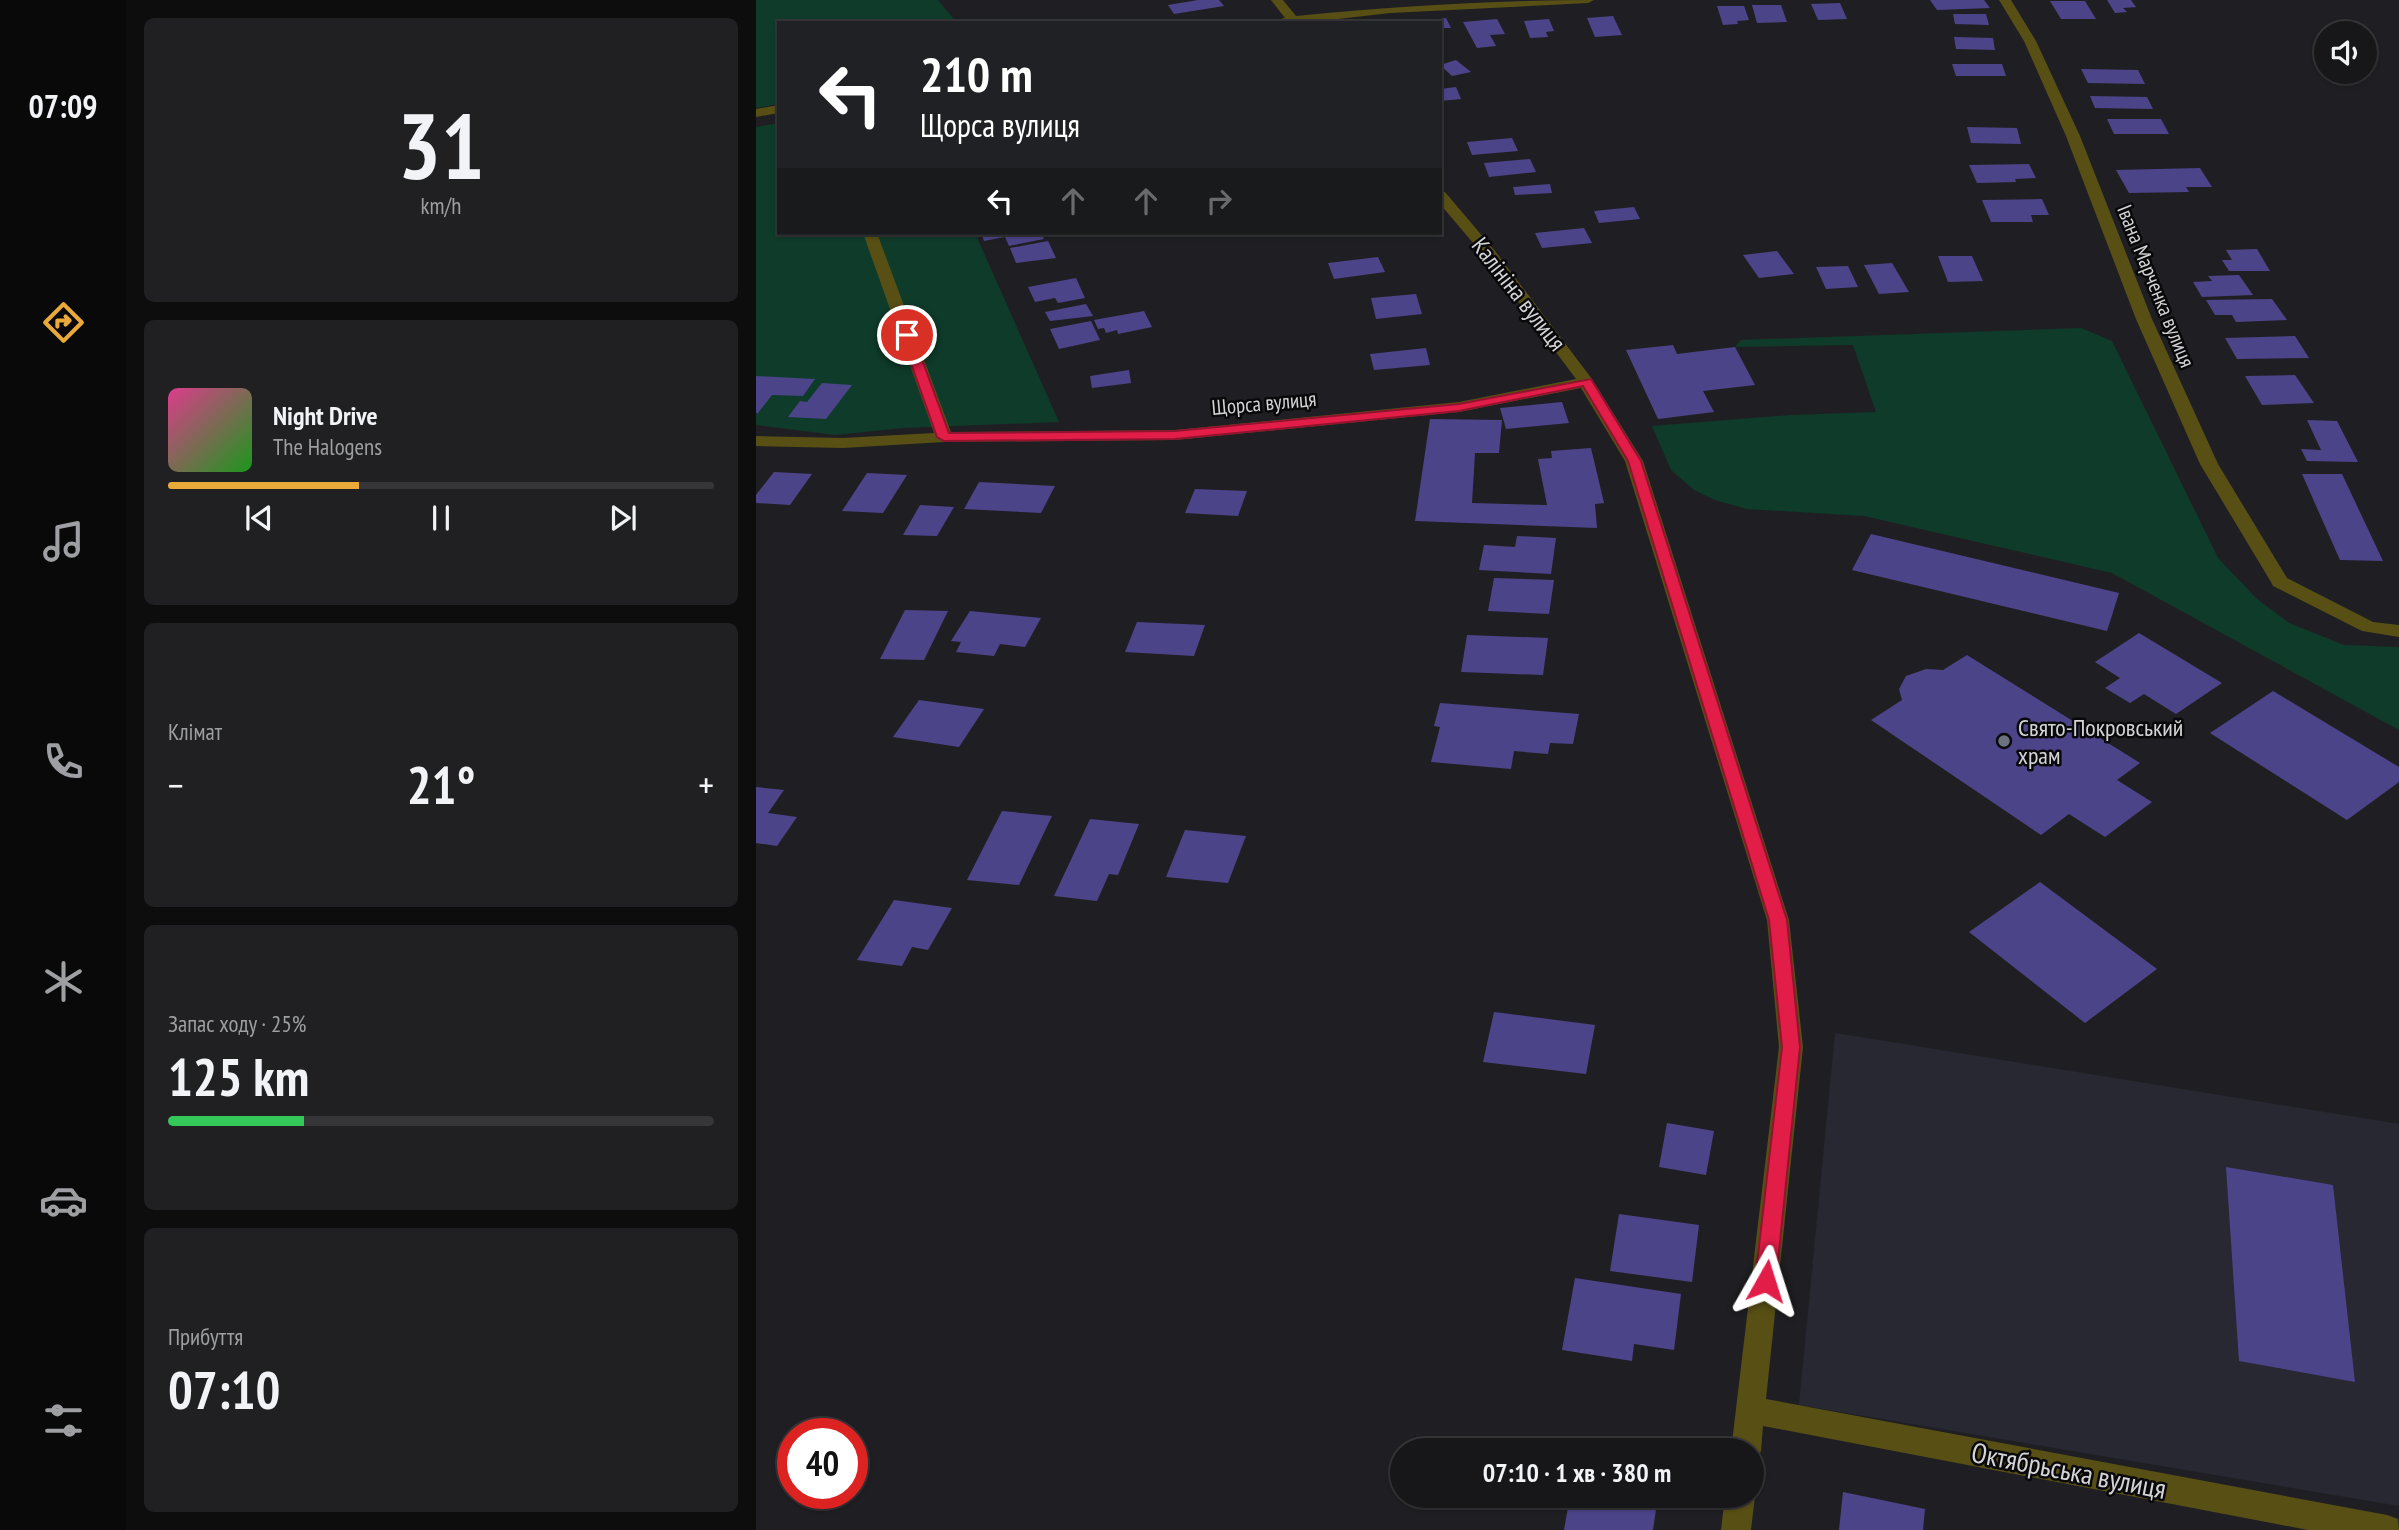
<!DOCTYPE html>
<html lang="uk">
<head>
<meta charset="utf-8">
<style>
  body { margin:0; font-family:"PT Sans Narrow",sans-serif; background:#202023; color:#f1f3f6; height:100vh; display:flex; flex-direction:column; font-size:26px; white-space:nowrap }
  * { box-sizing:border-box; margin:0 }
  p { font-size:23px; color:#9e9fa2 }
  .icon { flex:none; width:38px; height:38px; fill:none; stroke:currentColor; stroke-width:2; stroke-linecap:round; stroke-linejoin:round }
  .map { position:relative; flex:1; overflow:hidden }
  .sheet { display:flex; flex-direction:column; gap:18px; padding:18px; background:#0d0d0e; width:630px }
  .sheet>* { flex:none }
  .hud { position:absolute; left:21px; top:21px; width:665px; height:214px; border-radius:0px; box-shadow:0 2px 5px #0004,0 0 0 2px #363639; background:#202124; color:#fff; overflow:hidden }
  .fabs { position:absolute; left:1558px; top:21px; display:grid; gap:14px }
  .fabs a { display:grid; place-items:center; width:63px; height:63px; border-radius:50%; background:#17171a; box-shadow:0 2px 5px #0004,0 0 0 2px #363639; font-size:35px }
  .speed { position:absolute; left:21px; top:1418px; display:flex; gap:14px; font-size:35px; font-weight:700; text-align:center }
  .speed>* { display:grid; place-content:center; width:91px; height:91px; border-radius:50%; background:#17171a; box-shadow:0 2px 5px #0004,0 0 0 2px #363639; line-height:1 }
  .speed .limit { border:10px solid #d22; background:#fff; color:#111 }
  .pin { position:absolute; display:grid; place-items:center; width:60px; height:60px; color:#fff; margin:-30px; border:4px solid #fff; border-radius:50%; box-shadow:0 2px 7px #0007 }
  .me { position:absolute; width:77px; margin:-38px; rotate:6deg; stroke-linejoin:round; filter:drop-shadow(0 0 5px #0008) }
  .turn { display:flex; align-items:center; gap:24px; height:147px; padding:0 28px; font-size:32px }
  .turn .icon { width:91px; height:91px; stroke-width:2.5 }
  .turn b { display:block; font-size:49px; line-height:60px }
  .lanes { display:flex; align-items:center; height:66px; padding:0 28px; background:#0003; justify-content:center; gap:35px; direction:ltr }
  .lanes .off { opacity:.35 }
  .big { font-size:52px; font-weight:600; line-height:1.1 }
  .sheet .card { flex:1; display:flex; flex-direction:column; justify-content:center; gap:10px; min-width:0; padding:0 24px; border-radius:10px; background:#202023 }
  .sheet .dial { align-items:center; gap:0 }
  .dial b { font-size:91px; line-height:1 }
  .song { display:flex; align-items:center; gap:21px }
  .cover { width:84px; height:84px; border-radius:10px; background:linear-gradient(135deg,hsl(330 70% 55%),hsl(120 70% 35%)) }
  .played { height:7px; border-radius:4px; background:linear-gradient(90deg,#eba93a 35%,#363639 35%) }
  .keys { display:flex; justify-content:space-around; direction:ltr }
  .heat { display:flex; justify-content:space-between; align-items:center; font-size:38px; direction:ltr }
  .charge { height:10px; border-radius:5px; background:linear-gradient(90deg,#34c759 25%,#363639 0) }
  .trip { position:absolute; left:634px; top:1438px; width:374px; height:70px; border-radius:35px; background:#17171a; box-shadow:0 2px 5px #0004,0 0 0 2px #363639; font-weight:600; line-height:70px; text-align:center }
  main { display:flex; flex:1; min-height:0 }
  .dock { display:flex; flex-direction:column; width:126px; justify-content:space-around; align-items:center; background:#09090a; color:#9e9fa2 }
  .dock .icon { width:49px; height:49px }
  .dock .current { color:#eba93a }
  .dock b { font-size:32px; color:#f1f3f6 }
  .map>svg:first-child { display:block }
  .built { fill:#272831 }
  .green { fill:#0f3b2a }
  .building { fill:#4c4489 }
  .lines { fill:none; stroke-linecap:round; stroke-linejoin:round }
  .minor { fill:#584f15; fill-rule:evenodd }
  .route { fill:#e11d48; stroke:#92132f; stroke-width:2 }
  .worship-dot { fill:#6b7280; stroke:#09090b; stroke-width:2.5 }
  .labels { text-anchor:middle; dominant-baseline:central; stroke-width:5; stroke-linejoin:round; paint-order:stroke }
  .far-street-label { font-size:21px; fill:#d4d4d7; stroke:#09090b }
  .street-label { font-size:24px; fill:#d4d4d7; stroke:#09090b }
  .poi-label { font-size:24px; fill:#d4d4d7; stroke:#09090b; text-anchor:start }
  .near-street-label { font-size:28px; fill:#d4d4d7; stroke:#09090b }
</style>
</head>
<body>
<main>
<nav class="dock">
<b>07:09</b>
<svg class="icon current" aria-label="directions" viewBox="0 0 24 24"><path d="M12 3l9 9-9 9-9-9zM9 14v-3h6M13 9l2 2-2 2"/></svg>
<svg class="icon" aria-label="music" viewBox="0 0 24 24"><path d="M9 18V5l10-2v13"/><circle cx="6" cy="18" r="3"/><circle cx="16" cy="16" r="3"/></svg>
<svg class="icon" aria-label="phone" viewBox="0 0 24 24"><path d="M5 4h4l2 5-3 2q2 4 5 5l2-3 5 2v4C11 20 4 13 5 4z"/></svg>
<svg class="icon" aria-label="climate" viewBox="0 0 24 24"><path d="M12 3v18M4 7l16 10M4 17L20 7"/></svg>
<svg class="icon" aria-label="car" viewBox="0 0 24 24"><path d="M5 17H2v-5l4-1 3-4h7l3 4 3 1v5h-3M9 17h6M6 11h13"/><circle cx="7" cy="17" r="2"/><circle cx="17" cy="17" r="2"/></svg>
<svg class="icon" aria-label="filters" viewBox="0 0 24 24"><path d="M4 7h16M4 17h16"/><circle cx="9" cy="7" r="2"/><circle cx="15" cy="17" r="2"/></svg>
</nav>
<section class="sheet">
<div class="card dial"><b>31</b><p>km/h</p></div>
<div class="card">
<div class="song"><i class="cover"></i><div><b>Night Drive</b><p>The Halogens</p></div></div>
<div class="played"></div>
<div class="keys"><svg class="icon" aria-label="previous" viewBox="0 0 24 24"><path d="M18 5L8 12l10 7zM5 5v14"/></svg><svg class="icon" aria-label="pause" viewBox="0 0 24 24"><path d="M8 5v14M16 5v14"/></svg><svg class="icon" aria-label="next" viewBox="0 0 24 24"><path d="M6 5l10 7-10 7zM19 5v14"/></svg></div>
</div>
<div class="card"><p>Клімат</p>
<div class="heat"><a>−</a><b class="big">21°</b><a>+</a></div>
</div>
<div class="card"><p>Запас ходу · 25%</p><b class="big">125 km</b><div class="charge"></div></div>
<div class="card"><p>Прибуття</p><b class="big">07:10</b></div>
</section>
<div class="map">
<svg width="1643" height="1530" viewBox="0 0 1643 1530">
  <rect width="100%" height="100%" fill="#1f1f23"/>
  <!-- built -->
  <path class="built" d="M 1079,1033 L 1643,1124 L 1643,1506 L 1043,1405 Z"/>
  <!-- green -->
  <g class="green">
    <path d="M 0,0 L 182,0 L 201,23 L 23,23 L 23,104 L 0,108 Z"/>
    <path d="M 23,123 L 23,233 L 219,233 L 303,422 L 147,428 L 79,435 L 0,425 L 0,127 Z"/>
    <path d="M 1325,328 L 1356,341 L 1462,558 L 1500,598 L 1533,623 L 1588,645 L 1643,647 L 1643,730 L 1356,573 L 1108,516 L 991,509 L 959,500 L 938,490 L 915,470 L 896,426 L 1035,415 L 1120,412 L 1097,345 L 979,347 L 985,340 Z"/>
  </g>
  <!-- building -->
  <g class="building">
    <path d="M 442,0 L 463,0 L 468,6 L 418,14 L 412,5 Z"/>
    <path d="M 1174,0 L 1228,0 L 1234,8 L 1181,10 Z"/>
    <path d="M 1351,0 L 1375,0 L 1380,7 L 1367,8 L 1371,12 L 1359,13 Z"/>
    <path d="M 1294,1 L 1329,1 L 1340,19 L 1305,19 Z"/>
    <path d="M 1084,3 L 1091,19 L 1062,20 L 1055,4 Z"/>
    <path d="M 996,5 L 1025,5 L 1031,22 L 1001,23 Z"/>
    <path d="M 961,6 L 988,6 L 993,20 L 981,21 L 982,24 L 967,25 Z"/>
    <path d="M 1197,14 L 1230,14 L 1233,25 L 1199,24 Z"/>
    <path d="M 857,16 L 866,35 L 839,37 L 831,18 Z"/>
    <path d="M 690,18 L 695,28 L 684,28 L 684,23 L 660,23 Z"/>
    <path d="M 741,19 L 749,34 L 734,35 L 740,46 L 721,48 L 707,22 Z"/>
    <path d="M 793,19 L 798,31 L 790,32 L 792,37 L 774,38 L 768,21 Z"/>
    <path d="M 1198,37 L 1237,38 L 1239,50 L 1200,49 Z"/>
    <path d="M 700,60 L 715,72 L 696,76 L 684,65 Z"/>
    <path d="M 1196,64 L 1246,64 L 1250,76 L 1200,76 Z"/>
    <path d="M 1325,69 L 1382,70 L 1389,84 L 1332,83 Z"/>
    <path d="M 700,87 L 705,99 L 684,101 L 684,89 Z"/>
    <path d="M 1334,96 L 1391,97 L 1397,109 L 1339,108 Z"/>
    <path d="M 1351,119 L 1405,119 L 1413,134 L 1358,134 Z"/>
    <path d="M 1211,127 L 1261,128 L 1265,144 L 1215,143 Z"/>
    <path d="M 756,138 L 762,151 L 716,155 L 711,142 Z"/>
    <path d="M 774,159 L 780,172 L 733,177 L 728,163 Z"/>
    <path d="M 1273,164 L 1280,178 L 1259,179 L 1260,182 L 1221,183 L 1213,165 Z"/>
    <path d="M 1444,168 L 1456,187 L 1430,187 L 1433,192 L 1373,193 L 1360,170 Z"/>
    <path d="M 794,184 L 796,193 L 759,195 L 757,187 Z"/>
    <path d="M 1286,199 L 1293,215 L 1275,215 L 1277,222 L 1235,222 L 1226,200 Z"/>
    <path d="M 878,207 L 884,219 L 843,223 L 838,211 Z"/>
    <path d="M 828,228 L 836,243 L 786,248 L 779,233 Z"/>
    <path d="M 237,233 L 285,233 L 288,239 L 253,246 L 249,237 L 228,241 L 226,235 Z"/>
    <path d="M 292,241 L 300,258 L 260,263 L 254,248 Z"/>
    <path d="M 1501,249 L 1514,271 L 1473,271 L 1466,260 L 1476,260 L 1470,250 Z"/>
    <path d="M 1021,251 L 1038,274 L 1003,278 L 987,255 Z"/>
    <path d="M 1182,256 L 1216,256 L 1227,281 L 1192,282 Z"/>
    <path d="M 622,257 L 629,272 L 578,279 L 572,263 Z"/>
    <path d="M 1136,263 L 1153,292 L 1123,294 L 1108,265 Z"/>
    <path d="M 1092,266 L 1102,287 L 1070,289 L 1060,267 Z"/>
    <path d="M 1483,275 L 1497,295 L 1446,297 L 1437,282 L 1456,281 L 1452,276 Z"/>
    <path d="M 320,278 L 329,298 L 302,303 L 299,298 L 279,302 L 272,287 Z"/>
    <path d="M 660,294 L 666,314 L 620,319 L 615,298 Z"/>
    <path d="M 1516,299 L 1531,320 L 1480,322 L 1476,315 L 1459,315 L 1450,300 Z"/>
    <path d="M 330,304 L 337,316 L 294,321 L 289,312 Z"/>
    <path d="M 388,311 L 396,327 L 362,334 L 361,330 L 350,333 L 348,328 L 342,329 L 338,320 Z"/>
    <path d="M 335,321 L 344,340 L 303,349 L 294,329 Z"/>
    <path d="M 1539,336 L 1553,358 L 1481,359 L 1469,338 Z"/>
    <path d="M 917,345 L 921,354 L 979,347 L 999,385 L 947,391 L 958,412 L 902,419 L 870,350 Z"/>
    <path d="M 670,348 L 674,365 L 618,370 L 614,354 Z"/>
    <path d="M 373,370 L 375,383 L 336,388 L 334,376 Z"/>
    <path d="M 1539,375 L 1558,403 L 1506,405 L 1489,376 Z"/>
    <path d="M 0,376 L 59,379 L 47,396 L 16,395 L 2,413 L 0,413 Z"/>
    <path d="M 66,383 L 96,385 L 70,419 L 32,417 L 44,401 L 51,402 Z"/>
    <path d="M 806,402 L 813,423 L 750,429 L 744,408 Z"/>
    <path d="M 674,419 L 746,420 L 743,453 L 719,453 L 716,503 L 791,505 L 782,459 L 796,458 L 795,451 L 835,448 L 848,503 L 839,504 L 841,528 L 659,521 Z"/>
    <path d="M 1551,420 L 1581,421 L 1602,462 L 1551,461 L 1545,449 L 1565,450 Z"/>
    <path d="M 18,472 L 56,474 L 34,505 L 0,503 L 0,495 Z"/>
    <path d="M 111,473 L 151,475 L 127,513 L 86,511 Z"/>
    <path d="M 1546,474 L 1586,474 L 1627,561 L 1584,560 Z"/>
    <path d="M 223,482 L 299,486 L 285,513 L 208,509 Z"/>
    <path d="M 439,489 L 491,491 L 482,516 L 429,513 Z"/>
    <path d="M 164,505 L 198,507 L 181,536 L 147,535 Z"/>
    <path d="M 1115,534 L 1363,593 L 1351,631 L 1096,570 Z"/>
    <path d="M 761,536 L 800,538 L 795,574 L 723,570 L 728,545 L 759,547 Z"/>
    <path d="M 738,578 L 798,580 L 793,614 L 732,611 Z"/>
    <path d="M 149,610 L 192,611 L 168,660 L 124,659 Z"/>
    <path d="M 214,611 L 285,618 L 269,647 L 244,644 L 238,656 L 200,652 L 205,642 L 195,641 Z"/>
    <path d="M 381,622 L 449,625 L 438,656 L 369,652 Z"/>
    <path d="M 1383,633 L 1466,683 L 1420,714 L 1388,694 L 1374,703 L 1349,688 L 1364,678 L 1339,662 Z"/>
    <path d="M 711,635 L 792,638 L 787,675 L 705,672 Z"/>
    <path d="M 1211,655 L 1384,763 L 1361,780 L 1396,802 L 1349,837 L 1313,814 L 1285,835 L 1115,720 L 1146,700 L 1143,689 L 1150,676 L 1170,669 L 1187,670 Z"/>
    <path d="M 1517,691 L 1643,767 L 1643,782 L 1591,820 L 1454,733 Z"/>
    <path d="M 163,700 L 228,709 L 203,747 L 137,737 Z"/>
    <path d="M 684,703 L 823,714 L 817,744 L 794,743 L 792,754 L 758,751 L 755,769 L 675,762 L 684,727 L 678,726 Z"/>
    <path d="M 0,787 L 28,790 L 12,813 L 41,817 L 21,846 L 0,843 Z"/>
    <path d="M 246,811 L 296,816 L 263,885 L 211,880 Z"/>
    <path d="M 334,819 L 383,824 L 362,875 L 353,874 L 341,901 L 298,896 Z"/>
    <path d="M 429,830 L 490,836 L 472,883 L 410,877 Z"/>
    <path d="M 1284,882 L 1401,969 L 1329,1023 L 1213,932 Z"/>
    <path d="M 138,900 L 196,908 L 172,950 L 156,947 L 146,966 L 101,960 Z"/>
    <path d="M 738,1012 L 839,1025 L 830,1074 L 727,1062 Z"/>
    <path d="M 911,1123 L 958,1131 L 950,1175 L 903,1167 Z"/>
    <path d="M 1470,1167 L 1577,1185 L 1599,1382 L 1483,1361 Z"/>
    <path d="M 863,1214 L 943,1225 L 936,1282 L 854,1271 Z"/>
    <path d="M 819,1278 L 925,1294 L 918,1350 L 878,1344 L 876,1361 L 806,1350 Z"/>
    <path d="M 1087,1492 L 1169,1509 L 1167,1530 L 1083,1530 Z"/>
    <path d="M 814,1496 L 902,1496 L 897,1530 L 808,1530 Z"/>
  </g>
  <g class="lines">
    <!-- minor -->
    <g class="minor">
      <path d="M 515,0 L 527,0 L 540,16 C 639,6 738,0 838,0 L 832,3 L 634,13 L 547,23 L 506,23 L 529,18 Z"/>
      <path d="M 1243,0 L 1255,0 L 1280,41 L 1324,136 L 1396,319 L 1462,464 L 1531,578 L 1617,622 L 1643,625 L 1643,637 L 1606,631 L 1517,586 L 1515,582 L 1444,464 L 1380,319 L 1310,136 L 1268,41 Z"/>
      <path d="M 23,105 L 23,113 L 0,117 L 0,109 Z"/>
      <path d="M 684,191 L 689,192 L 739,251 L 836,379 L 887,461 L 1033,920 L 1047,1047 L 1010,1399 L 1631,1515 L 1642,1519 L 1643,1530 L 1552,1530 L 1007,1426 L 1005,1451 L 1000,1461 L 996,1463 L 996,1451 L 975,1451 L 1023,1047 L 1011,920 L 869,461 L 825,388 L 703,412 L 419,440 L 188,442 L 87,448 L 0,446 L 0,436 L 87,438 L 178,433 L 107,233 L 121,233 L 195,432 L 419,430 L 703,402 L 820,379 L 729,257 L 684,204 Z"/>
      <path d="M 996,1488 L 999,1496 L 995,1530 L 965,1530 L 969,1496 L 996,1496 Z"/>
    </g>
  </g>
  <!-- route -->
  <path class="route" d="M 146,333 L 157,335 L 193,433 L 419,431 L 703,404 L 835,379 L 885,461 L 1031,920 L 1044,1047 L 1020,1281 L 1017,1287 L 1010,1290 L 1002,1287 L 999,1281 L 1026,1047 L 1013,920 L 872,461 L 827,386 L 703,411 L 419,439 L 188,441 L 181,437 L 145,335 Z"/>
  <!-- markers -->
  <circle class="worship-dot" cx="1248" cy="741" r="7"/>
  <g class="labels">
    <!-- far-street labels -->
    <g class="far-street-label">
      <text transform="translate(1400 286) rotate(68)">Івана Марченка вулиця</text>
      <text transform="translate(508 403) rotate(-5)">Щорса вулиця</text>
    </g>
    <!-- street labels -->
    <g class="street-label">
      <text transform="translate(763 294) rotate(52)">Калініна вулиця</text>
    </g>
    <!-- poi labels -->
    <g class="poi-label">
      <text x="1262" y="727">Свято-Покровський<tspan x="1262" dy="28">храм</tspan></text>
    </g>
    <!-- near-street labels -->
    <g class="near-street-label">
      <text transform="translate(1313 1470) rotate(11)">Октябрьська вулиця</text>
    </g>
  </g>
</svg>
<div class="fabs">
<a><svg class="icon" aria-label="sound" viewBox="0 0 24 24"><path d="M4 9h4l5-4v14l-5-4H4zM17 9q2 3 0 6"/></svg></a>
</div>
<div class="speed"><div class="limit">40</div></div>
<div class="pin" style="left:151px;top:335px;background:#d93025"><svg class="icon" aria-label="arrive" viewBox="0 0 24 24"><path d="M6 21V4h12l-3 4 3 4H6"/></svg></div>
<svg class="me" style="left:1010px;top:1281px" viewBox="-20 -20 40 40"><path d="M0-17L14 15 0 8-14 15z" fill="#e11d48" stroke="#fff" stroke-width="4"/></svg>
<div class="trip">07:10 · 1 хв · 380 m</div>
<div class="hud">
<div class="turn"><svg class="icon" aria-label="left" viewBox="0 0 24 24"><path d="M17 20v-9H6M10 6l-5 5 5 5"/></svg><div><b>210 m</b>Щорса вулиця</div></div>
<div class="lanes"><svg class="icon" aria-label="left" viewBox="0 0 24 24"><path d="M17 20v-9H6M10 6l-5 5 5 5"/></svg><svg class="icon off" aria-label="ahead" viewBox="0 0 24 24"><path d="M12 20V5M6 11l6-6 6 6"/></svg><svg class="icon off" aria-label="ahead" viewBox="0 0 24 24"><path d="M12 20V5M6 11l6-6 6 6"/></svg><svg class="icon off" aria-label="right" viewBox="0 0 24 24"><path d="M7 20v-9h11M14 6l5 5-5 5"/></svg></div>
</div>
</div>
</main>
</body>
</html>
